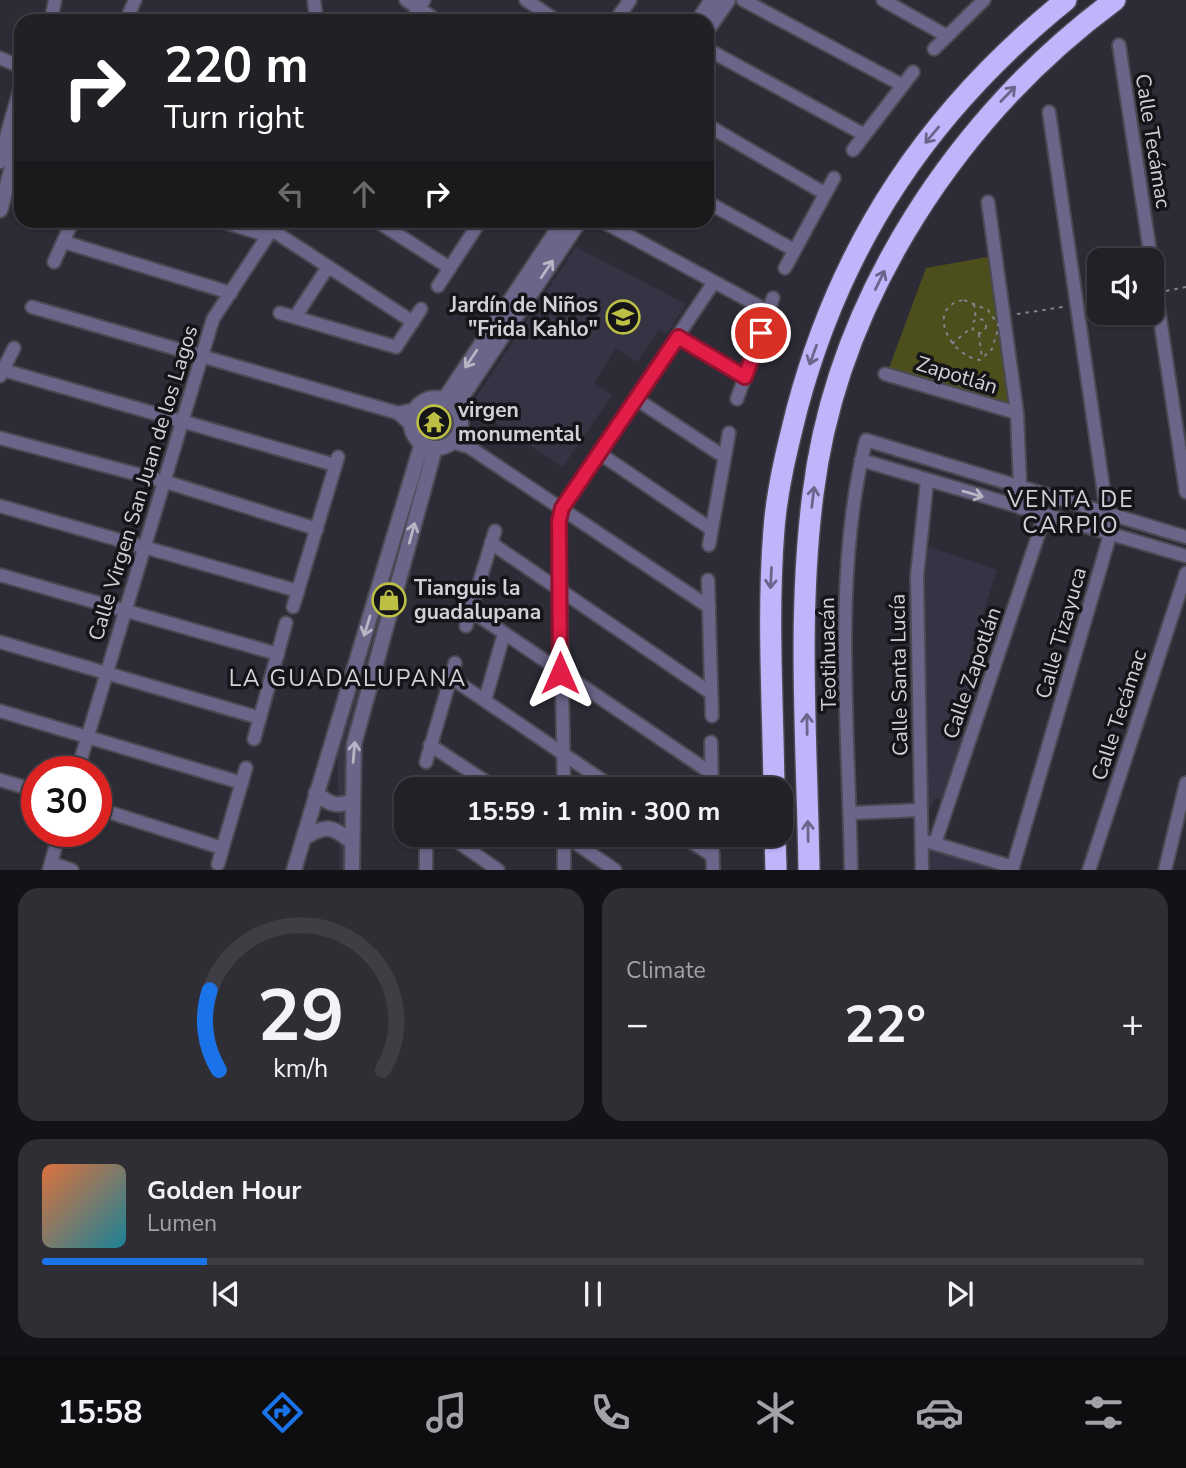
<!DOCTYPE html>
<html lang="en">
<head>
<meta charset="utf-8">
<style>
  body { margin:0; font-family:"Nunito Sans",sans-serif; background:#2e2e34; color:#f1f3f6; height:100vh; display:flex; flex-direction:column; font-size:26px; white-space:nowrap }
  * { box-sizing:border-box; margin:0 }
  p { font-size:23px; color:#a2a3a8 }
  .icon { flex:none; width:38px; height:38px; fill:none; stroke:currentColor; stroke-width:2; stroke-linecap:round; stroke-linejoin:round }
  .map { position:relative; height:870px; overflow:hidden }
  .side { display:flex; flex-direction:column; gap:18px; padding:18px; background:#131216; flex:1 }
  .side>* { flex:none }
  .guide { position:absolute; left:14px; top:14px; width:700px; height:214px; border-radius:21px; box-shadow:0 2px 5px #0004,0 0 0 2px #3f3e45; background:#202124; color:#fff; overflow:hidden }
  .fabs { position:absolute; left:1087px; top:248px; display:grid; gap:14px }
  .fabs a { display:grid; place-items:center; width:77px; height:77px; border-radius:14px; background:#222128; box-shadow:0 2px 5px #0004,0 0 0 2px #3f3e45; font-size:35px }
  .speed { position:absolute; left:21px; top:756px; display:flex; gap:14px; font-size:35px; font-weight:700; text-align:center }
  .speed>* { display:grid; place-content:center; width:91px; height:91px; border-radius:50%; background:#222128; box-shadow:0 2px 5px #0004,0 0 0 2px #3f3e45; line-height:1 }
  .speed .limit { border:10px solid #d22; background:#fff; color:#111 }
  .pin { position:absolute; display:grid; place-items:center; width:60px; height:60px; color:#fff; margin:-30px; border:4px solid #fff; border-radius:50%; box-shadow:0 2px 7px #0007 }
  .me { position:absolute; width:77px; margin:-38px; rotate:0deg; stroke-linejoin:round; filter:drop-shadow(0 0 5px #0008) }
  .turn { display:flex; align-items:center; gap:24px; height:147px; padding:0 35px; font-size:32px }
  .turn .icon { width:91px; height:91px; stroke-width:2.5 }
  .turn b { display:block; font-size:49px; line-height:60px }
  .lanes { display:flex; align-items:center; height:66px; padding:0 35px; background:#0003; justify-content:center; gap:35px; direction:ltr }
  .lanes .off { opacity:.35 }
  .big { font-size:52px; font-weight:700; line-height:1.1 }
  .side .card { flex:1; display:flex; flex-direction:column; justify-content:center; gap:10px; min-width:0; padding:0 24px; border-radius:21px; background:#2e2e34 }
  .side .dial { align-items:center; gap:0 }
  .dial svg { height:182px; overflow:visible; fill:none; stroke:#3f3e45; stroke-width:7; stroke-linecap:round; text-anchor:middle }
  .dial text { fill:#f1f3f6; stroke:none }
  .song { display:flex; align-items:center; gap:21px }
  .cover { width:84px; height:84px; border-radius:10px; background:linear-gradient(135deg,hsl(20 70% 55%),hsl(190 70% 35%)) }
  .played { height:7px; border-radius:4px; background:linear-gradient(90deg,#1a73e8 15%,#3f3e45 15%) }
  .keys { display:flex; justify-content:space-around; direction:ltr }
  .heat { display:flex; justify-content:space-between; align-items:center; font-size:38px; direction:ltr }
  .side .tiles { flex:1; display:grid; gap:18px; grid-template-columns:1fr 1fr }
  .card:last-child { grid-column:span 2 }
  .trip { position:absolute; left:394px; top:777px; width:399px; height:70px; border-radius:21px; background:#222128; box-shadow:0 2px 5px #0004,0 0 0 2px #3f3e45; font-weight:700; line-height:70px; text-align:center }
  .menu { display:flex; height:112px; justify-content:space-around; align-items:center; background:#0e0d10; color:#a2a3a8 }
  .menu .icon { width:49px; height:49px }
  .menu .selected { color:#1a73e8 }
  .menu b { font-size:32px; color:#f1f3f6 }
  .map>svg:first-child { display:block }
  .built { fill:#363444 }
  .green { fill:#4c4e1b }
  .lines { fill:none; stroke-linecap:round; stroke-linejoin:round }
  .minor-casing { stroke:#4b4a53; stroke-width:16 }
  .tertiary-casing { stroke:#4b4a53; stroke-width:18 }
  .motorway-casing { stroke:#4b4a53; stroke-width:24 }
  .path { stroke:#83828b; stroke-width:2; stroke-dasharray:3.5 5; stroke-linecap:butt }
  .minor { stroke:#6b6589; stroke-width:12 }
  .tertiary { stroke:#6b6589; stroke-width:14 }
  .motorway { stroke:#c0b5fb; stroke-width:21 }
  .oneway { stroke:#6a658a }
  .oneway2 { stroke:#b8b6c4 }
  .route-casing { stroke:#92132f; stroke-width:18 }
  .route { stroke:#e11d48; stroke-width:12 }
  .labels { text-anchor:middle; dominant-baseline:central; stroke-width:7; stroke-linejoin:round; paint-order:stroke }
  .street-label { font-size:21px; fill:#d2d1d8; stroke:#151519 }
  .poi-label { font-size:21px; font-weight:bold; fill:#d2d1d8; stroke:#151519; text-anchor:start }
  .neighbourhood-label { font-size:23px; letter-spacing:2px; fill:#d2d1d8; stroke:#151519 }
</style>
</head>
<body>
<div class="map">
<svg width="1186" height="870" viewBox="0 0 1186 870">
  <rect width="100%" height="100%" fill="#2d2c36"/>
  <!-- built -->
  <g class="built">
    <path d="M 576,247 L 686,304 L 667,333 L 659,330 L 637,362 L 616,348 L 594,383 L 612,395 L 563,467 L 470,406 Z"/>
    <path d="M 424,454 L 441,459 L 353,747 L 356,869 L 340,869 L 337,742 Z"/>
    <path d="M 924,545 L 997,570 L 971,651 L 988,657 L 941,800 L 934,798 L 931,807 L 925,805 Z"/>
    <path d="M 926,847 L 999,869 L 926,870 Z"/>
  </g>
  <!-- green -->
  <g class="green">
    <path d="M 998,255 L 1017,405 L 888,371 L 926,268 Z"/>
    <path d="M 438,402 L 446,405 C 453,423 443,443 422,435 L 421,415 L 430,405 Z"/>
  </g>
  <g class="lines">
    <defs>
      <g id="minor">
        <path d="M 406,0 L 438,21"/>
        <path d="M 526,0 L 557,21"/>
        <path d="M 743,0 L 902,85"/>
        <path d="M 883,0 L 947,36"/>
        <path d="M 51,21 L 55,0"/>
        <path d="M 126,21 L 135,0"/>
        <path d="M 311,21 L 316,16 L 314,0"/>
        <path d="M 411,21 L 424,0"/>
        <path d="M 615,21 L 630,0"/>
        <path d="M 1119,45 L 1186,492"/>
        <path d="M 707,49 L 863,134"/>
        <path d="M 934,49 L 984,0"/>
        <path d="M 0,58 L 21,67"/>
        <path d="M 707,125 L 824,193"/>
        <path d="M 853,150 L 913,72"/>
        <path d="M 707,202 L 794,250"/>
        <path d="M 988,202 L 1017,413 L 1021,508"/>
        <path d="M 217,220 L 266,235"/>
        <path d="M 375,220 L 450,268"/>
        <path d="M 600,220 L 768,311"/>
        <path d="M 272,230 L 413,322"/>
        <path d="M 64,242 L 231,293"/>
        <path d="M 54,262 L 73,220"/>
        <path d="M 785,268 L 834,178"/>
        <path d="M 438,286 L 481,220"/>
        <path d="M 32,307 L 398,413 L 411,425"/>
        <path d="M 280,313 L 396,347 L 421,309"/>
        <path d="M 295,317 L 328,267"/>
        <path d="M 678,337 L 745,377"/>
        <path d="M 3,370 L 335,465"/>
        <path d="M 885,374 L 1017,413"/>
        <path d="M 0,376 L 14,348"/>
        <path d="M 636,399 L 723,456"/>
        <path d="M 737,399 L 773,298"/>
        <path d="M 398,413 L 416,409"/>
        <path d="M 460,430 L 469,447"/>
        <path d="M 0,438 L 163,481 L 317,529"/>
        <path d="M 452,442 L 469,447 L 709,607"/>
        <path d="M 599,453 L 711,529"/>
        <path d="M 861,460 L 1186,556"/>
        <path d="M 0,506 L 298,591"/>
        <path d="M 491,543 L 711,693"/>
        <path d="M 709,545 L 729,433"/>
        <path d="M 0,575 L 278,654"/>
        <path d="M 708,580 L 712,716"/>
        <path d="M 293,607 L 338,457"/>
        <path d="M 470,610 L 711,773"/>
        <path d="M 466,626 L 495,531"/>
        <path d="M 0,642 L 260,718"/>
        <path d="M 450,677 L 615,789"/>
        <path d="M 485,700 L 504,634"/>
        <path d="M 0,711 L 242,783"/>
        <path d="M 254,739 L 286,623"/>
        <path d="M 711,742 L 712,789"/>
        <path d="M 430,745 L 497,789"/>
        <path d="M 426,762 L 455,663"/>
        <path d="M 77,772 L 213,319 L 278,220"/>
        <path d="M 0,780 L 37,791"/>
        <path d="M 564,789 L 559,521 L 562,508 L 714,282"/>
        <path d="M 96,808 L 222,848"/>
        <path d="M 850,813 L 921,810"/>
        <path d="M 426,835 L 426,870"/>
        <path d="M 448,835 L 498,870"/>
        <path d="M 564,835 L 615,870"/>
        <path d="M 681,835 L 713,856"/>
        <path d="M 712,835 L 713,870"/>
        <path d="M 929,842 L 1013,867"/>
        <path d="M 935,843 L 1045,515"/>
        <path d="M 51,863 L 72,870"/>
        <path d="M 218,864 L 246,768"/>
        <path d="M 49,870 L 60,831"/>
        <path d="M 564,870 L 564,835"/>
        <path d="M 851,870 C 849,730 832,575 866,440 L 1186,537"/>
        <path d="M 922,870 L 917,576 L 927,481"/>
        <path d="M 1012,870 L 1110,535 L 1049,112"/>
        <path d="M 1089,870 L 1186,573"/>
        <path d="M 1165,870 L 1186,783"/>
      </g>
      <g id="tertiary">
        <path d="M 698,21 L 712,0"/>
        <path d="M 707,30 L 728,0"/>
        <path d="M 0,161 L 21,89"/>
        <path d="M 0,210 L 21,136"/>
        <circle cx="436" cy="423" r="25"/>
        <path d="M 444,400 L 564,220"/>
        <path d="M 455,407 L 580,220"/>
        <path d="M 316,793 C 328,803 336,808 351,801"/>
        <path d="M 304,838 C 325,824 333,826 352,842"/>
        <path d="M 294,870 L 422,443"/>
        <path d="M 352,870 L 354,744 L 435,448"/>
      </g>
      <g id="motorway">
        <path d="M 774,789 C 773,703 767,616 774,529 C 777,489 787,449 797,409 C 842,240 930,110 1066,0"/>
        <path d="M 775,835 L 776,870"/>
        <path d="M 809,870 C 807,745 797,618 813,494 C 837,298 959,115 1115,0"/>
      </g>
    </defs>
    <!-- minor casing -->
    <use href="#minor" class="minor-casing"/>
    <!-- tertiary casing -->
    <use href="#tertiary" class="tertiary-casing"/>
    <!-- motorway casing -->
    <use href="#motorway" class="motorway-casing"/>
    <!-- path -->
    <g class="path">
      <path d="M 1166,291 L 1186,287"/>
      <path d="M 964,300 L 988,310 L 999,326 L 992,349 L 980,360 C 949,356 925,306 964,300 Z"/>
      <path d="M 1090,303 L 1099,302"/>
      <path d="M 974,304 L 976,319"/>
      <path d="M 1017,314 L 1063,307"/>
      <circle cx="979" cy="326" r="7"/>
      <path d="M 979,334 L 982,359"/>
      <path d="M 952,344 L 971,328"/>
    </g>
    <!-- minor -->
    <use href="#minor" class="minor"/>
    <!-- tertiary -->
    <use href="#tertiary" class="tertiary"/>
    <!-- motorway -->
    <use href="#motorway" class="motorway"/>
  </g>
  <!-- one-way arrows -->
  <defs><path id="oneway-shaft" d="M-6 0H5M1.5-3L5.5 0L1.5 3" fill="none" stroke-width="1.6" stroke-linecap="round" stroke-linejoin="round" transform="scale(1.75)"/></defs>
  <g class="oneway">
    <use href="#oneway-shaft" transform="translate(1008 94) rotate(-46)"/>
    <use href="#oneway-shaft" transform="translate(932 135) rotate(130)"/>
    <use href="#oneway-shaft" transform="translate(880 280) rotate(-64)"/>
    <use href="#oneway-shaft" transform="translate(813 355) rotate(110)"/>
    <use href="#oneway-shaft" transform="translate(813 497) rotate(-83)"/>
    <use href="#oneway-shaft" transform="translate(771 578) rotate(93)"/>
    <use href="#oneway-shaft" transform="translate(807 724) rotate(-91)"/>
    <use href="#oneway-shaft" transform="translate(808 831) rotate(-91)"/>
  </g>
  <g class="oneway2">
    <use href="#oneway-shaft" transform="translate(547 269) rotate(-56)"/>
    <use href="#oneway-shaft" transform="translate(471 359) rotate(124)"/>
    <use href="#oneway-shaft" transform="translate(973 494) rotate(16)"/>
    <use href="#oneway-shaft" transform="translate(412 533) rotate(-75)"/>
    <use href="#oneway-shaft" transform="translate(367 626) rotate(107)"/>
    <use href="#oneway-shaft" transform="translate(354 752) rotate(-85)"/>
  </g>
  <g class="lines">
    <defs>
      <path id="route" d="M 560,673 L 559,521 L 562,508 L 678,337 L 745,377 L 761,333"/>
    </defs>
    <!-- route casing -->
    <use href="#route" class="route-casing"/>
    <!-- route -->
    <use href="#route" class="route"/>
  </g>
  <!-- icons -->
  <defs>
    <symbol id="school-ring" viewBox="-11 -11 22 22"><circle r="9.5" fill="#151519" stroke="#bcbf44" stroke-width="1.5"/><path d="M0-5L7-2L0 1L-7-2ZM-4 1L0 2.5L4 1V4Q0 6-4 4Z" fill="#bcbf44"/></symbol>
    <symbol id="temple-ring" viewBox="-11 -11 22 22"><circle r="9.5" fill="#151519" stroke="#bcbf44" stroke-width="1.5"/><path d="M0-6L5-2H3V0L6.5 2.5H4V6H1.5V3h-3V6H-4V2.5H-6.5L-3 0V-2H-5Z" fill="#bcbf44"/></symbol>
    <symbol id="shop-ring" viewBox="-11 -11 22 22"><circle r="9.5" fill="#151519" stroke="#bcbf44" stroke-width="1.5"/><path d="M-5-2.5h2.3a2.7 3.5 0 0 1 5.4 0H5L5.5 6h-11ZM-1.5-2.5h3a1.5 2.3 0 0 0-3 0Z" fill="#bcbf44"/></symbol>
  </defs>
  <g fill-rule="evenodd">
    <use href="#school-ring" x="604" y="298" width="38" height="38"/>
    <use href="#temple-ring" x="415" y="403" width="38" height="38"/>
    <use href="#shop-ring" x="370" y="581" width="38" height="38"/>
  </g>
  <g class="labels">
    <!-- street labels -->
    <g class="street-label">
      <text transform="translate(1153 141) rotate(81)">Calle Tecámac</text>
      <text transform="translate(957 375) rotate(17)">Zapotlán</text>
      <text transform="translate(143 483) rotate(-73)">Calle Virgen San Juan de los Lagos</text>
      <text transform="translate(1061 633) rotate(-74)">Calle Tizayuca</text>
      <text transform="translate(828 654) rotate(-91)">Teotihuacán</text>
      <text transform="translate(972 673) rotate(-71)">Calle Zapotlán</text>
      <text transform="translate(899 675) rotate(-91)">Calle Santa Lucía</text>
      <text transform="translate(1119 715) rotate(-72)">Calle Tecámac</text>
    </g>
    <!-- poi labels -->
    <g class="poi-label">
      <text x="598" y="305" text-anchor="end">Jardín de Niños<tspan x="598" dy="24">"Frida Kahlo"</tspan></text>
      <text x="458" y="410">virgen<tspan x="458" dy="24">monumental</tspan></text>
      <text x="414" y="588">Tianguis la<tspan x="414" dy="24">guadalupana</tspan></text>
    </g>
    <!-- neighbourhood labels -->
    <g class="neighbourhood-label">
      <text x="1071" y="499">VENTA DE<tspan x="1071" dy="26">CARPIO</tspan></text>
      <text x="348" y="678">LA GUADALUPANA</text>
    </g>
  </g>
</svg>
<div class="fabs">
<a><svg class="icon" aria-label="sound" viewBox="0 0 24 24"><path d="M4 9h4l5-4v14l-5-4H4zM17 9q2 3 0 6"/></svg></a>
</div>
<div class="speed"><div class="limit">30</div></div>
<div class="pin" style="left:761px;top:333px;background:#d93025"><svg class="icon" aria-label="arrive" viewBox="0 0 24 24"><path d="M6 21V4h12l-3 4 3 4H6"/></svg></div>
<svg class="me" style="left:560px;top:673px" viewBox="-20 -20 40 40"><path d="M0-17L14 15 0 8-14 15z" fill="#e11d48" stroke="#fff" stroke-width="4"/></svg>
<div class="trip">15:59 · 1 min · 300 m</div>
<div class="guide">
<div class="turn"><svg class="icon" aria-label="right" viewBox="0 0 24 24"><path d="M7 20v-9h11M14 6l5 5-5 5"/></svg><div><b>220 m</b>Turn right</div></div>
<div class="lanes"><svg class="icon off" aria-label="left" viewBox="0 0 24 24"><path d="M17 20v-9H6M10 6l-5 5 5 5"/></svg><svg class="icon off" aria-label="ahead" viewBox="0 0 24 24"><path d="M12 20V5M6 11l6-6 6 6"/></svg><svg class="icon" aria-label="right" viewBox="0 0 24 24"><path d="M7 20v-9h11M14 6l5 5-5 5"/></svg></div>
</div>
</div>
<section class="side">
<div class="tiles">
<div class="card dial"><svg viewBox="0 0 100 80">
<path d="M14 69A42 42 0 1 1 86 69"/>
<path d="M14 69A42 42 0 0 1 10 34" stroke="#1a73e8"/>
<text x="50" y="56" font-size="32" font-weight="700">29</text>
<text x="50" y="72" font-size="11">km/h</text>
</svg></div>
<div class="card"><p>Climate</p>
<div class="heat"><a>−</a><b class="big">22°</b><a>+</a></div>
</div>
<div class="card">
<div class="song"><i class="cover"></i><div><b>Golden Hour</b><p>Lumen</p></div></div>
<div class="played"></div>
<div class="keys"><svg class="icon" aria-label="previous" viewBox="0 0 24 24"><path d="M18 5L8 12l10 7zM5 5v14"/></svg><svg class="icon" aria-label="pause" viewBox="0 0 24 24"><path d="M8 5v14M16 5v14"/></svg><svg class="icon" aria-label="next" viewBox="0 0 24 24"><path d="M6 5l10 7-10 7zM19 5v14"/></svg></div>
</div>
</div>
</section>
<nav class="menu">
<b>15:58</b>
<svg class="icon selected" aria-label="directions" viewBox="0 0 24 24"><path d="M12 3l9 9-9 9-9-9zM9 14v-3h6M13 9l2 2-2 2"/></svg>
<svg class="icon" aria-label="music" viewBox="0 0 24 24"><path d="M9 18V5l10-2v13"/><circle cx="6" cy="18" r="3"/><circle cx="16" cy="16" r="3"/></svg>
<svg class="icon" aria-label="phone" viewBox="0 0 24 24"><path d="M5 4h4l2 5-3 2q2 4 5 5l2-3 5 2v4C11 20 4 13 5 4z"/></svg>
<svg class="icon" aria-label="climate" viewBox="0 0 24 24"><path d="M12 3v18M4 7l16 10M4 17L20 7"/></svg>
<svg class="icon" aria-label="car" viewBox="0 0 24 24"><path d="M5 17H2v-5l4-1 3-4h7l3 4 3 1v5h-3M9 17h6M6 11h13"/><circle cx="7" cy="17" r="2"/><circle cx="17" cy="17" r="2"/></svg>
<svg class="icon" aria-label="filters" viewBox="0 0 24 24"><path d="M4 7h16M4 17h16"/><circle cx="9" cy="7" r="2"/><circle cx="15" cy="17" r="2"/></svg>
</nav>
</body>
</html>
